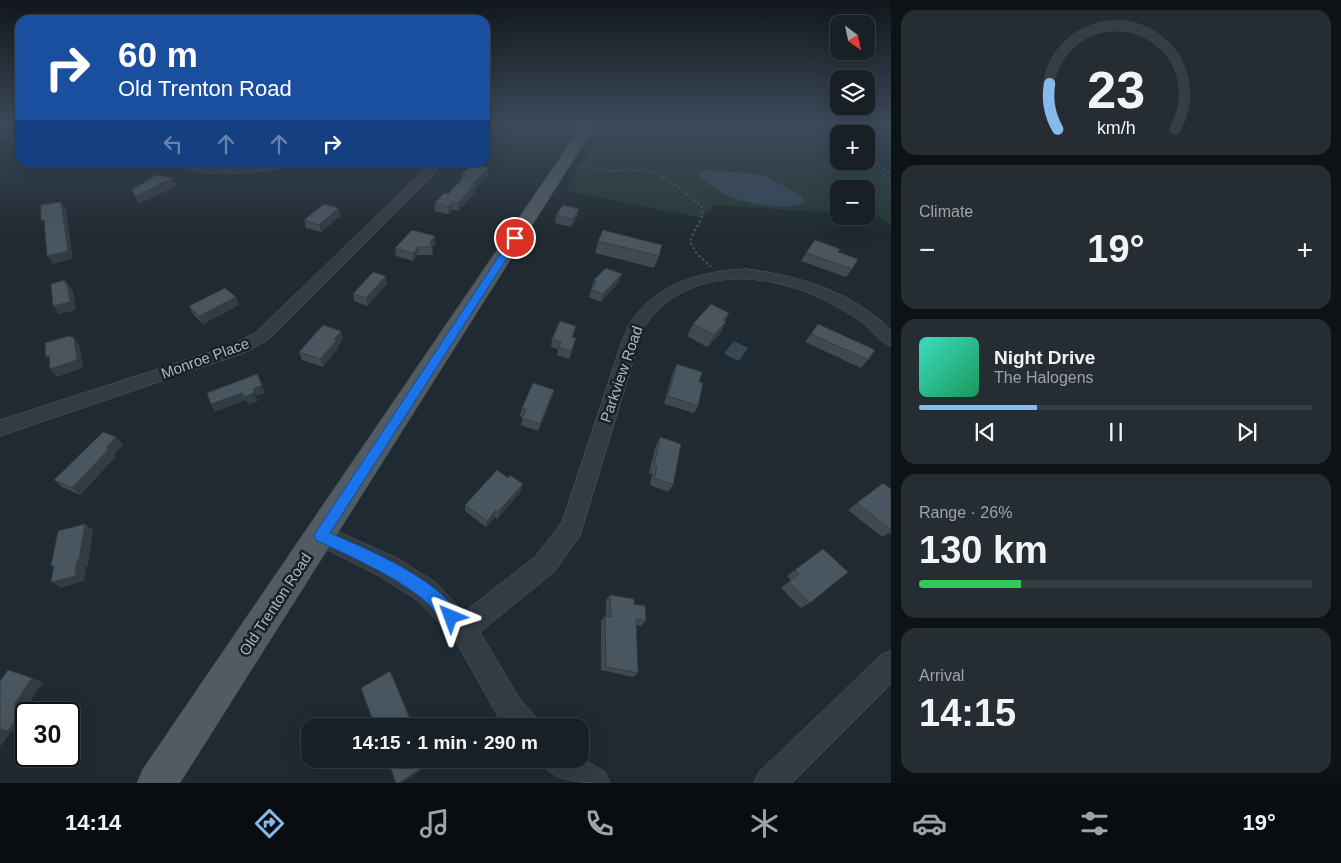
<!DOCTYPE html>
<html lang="en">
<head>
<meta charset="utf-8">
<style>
  body { margin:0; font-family:Arial,sans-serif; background:#252d32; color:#f1f3f6; height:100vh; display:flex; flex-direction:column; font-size:19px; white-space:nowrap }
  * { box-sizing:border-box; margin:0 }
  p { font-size:16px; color:#9fa3a7 }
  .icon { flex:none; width:28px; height:28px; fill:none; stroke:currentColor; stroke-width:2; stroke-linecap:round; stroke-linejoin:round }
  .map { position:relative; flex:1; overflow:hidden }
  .panel { display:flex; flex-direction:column; gap:10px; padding:10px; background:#0d1215; width:450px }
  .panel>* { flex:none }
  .banner { position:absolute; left:15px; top:15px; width:475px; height:152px; border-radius:15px; box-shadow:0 5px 20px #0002,0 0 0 1px #363e43; background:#1a4fa0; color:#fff; overflow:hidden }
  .needle { width:32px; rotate:147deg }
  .buttons { position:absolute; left:830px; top:15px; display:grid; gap:10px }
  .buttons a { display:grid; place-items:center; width:45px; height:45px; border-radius:10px; background:#182026; box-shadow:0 5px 20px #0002,0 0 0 1px #363e43; font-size:25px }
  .speed { position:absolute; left:15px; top:702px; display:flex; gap:10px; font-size:25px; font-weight:700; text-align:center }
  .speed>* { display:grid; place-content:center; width:65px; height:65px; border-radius:50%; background:#182026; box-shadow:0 5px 20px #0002,0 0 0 1px #363e43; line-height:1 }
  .speed .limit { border:2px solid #111; border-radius:8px; background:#fff; color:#111 }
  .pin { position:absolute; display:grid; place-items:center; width:42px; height:42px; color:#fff; margin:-21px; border:2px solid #fff; border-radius:50%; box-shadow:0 1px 5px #0007 }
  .me { position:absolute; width:55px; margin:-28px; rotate:316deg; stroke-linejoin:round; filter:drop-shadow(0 0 4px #0008) }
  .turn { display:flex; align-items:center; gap:18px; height:105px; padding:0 20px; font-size:22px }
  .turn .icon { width:65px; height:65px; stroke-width:2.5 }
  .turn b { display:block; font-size:35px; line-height:42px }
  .lanes { display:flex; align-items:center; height:48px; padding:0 20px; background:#0003; justify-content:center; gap:25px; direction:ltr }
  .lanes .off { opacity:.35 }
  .big { font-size:38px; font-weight:600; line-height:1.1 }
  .panel .card { flex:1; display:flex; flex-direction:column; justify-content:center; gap:8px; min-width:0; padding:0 18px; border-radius:15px; background:#252d32 }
  .panel .dial { align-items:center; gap:0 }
  .dial svg { height:130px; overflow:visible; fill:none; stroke:#363e43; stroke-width:7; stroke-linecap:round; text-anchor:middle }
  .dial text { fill:#f1f3f6; stroke:none }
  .song { display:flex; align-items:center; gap:15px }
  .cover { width:60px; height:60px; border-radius:8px; background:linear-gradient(135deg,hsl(170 70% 55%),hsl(150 70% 35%)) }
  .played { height:5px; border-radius:2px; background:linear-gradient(90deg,#87baec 30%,#363e43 30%) }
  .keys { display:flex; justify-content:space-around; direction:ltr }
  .heat { display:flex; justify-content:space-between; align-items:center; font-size:28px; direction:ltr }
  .charge { height:8px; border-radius:4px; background:linear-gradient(90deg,#34c759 26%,#363e43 0) }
  .trip { position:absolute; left:301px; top:718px; width:288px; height:50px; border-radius:15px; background:#182026; box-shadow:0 5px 20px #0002,0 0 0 1px #363e43; font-weight:600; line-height:50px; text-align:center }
  .tabs { display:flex; height:80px; justify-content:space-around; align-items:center; background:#0a0d0f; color:#9fa3a7 }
  .tabs .icon { width:35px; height:35px }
  .tabs .active { color:#87baec }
  .tabs b { font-size:22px; color:#f1f3f6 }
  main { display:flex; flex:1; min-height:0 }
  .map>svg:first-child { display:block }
  .green { fill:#263937 }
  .water { fill:#364858 }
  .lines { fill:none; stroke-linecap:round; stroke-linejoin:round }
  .minor-casing { stroke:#515a62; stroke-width:1 }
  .major-casing { stroke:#3d454d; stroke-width:1 }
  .path { stroke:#455; stroke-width:2; stroke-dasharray:2.5 2.5; stroke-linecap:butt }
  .minor { fill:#333c43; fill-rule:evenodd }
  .major { fill:#515b63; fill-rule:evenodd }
  .wall { fill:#3f4952 }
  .shaded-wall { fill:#333c42 }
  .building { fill:#49555f; stroke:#333c42 }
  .route { fill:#1a73e8; stroke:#114b97 }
  .labels { text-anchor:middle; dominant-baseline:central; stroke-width:5; stroke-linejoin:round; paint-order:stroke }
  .street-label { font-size:15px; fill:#adb7c1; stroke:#192128 }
</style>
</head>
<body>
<main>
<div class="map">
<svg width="891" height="783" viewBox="0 0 891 783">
  <rect width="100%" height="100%" fill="#202a32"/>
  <!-- green -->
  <path class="green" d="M 605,124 L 796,124 L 839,149 L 839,161 L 866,161 L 891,176 L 891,226 L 879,216 L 866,215 L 866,189 L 839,189 L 839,213 L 715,205 L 703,218 L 566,191 Z"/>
  <!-- water -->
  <g class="water">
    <path d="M 705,170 L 747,173 L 765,176 L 800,195 L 805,201 C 792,212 743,203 728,196 C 717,191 706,182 697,173 Z"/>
    <path d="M 734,341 L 748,348 L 739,361 L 724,354 Z"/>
  </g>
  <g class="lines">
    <defs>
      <g id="minor">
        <path d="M 20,130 L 20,136 L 0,137 L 0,131 Z"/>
        <path d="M 177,162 L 195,162 L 223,167 L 300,162 L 299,164 C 271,171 200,183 177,162 Z"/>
        <path d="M 430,162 L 441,162 L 431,177 L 267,341 L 241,354 L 0,436 L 0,420 L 229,346 L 255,333 L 423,171 Z"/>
        <path d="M 746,269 C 798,275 853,292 891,330 L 891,346 C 880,343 874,332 865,325 C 857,318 848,313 839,308 C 789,279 721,264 670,300 C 657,309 647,320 641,335 L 580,536 L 554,572 L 480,632 L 519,698 L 535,716 L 540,726 L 506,726 L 499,718 L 454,638 L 417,600 L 379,576 L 313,543 L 309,535 L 313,527 L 321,524 L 397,558 L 435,582 L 464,612 L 536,556 L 562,522 L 623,338 C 642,287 697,271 746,269 Z"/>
        <path d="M 891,651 L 891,684 L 792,783 L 754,783 L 759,772 L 881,655 Z"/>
        <path d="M 580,757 L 605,772 L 610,783 C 583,783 551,783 539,759 L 580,759 Z"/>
      </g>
      <path id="major" d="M 583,124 L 596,124 L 180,783 L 137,783 L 143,769 Z"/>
    </defs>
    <!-- minor casing -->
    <use href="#minor" class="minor-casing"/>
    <!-- major casing -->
    <use href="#major" class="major-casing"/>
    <!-- path -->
    <g class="path">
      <path d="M 802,124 L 839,145"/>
      <path d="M 819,132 L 841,124"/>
      <path d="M 866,158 L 891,173"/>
      <path d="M 578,166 L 606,171 L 643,170 L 664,177 L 702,206 C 704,224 694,226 690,242 L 697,254 L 711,267"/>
    </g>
    <!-- minor -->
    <use href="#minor" class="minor"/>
    <!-- major -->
    <use href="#major" class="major"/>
  </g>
  <!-- wall -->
  <g class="wall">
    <path d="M 462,174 L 488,175 L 475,189 L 475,192 L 458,211 L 452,209 L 448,214 L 435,211 L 435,203 L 448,194 L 462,179 Z"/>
    <path d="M 579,209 L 577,217 L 571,227 L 555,223 L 556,215 Z"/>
    <path d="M 340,216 L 321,232 L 306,228 L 304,220 Z"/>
    <path d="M 815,240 L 838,252 L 852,269 L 846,277 L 801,261 Z"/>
    <path d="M 598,241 L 659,256 L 654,268 L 595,253 Z"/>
    <path d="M 436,244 L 432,247 L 433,255 L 418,255 L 413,261 L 396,256 L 395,248 Z"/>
    <path d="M 594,280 L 619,282 L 601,302 L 589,297 Z"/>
    <path d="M 387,284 L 367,306 L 354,301 L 353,294 Z"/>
    <path d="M 239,305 L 203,324 L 193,314 L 189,306 Z"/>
    <path d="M 729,313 L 725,321 L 726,322 L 720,334 L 707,347 L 687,336 L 693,324 Z"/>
    <path d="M 341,331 L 343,339 L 338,346 L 338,348 L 323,367 L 302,360 L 299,352 Z"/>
    <path d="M 574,334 L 573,337 L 574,346 L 569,359 L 557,355 L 558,349 L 551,347 L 552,339 Z"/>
    <path d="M 811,334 L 868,360 L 861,368 L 805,342 Z"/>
    <path d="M 677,364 L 698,406 L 694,413 L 664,404 L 673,372 Z"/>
    <path d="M 554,390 L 552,397 L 538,431 L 521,425 L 523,417 L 520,416 L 522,408 Z"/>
    <path d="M 660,437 L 673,485 L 668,492 L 650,485 L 652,474 L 649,473 L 656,445 Z"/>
    <path d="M 123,445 L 114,454 L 116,456 L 80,495 L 62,487 L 54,480 Z"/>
    <path d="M 883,483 L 891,489 L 891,532 L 882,537 L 848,510 Z"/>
    <path d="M 521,491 L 497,519 L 495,517 L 486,527 L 465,511 L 465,505 Z"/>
    <path d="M 823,549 L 810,603 L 801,608 L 781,588 L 791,580 L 787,576 Z"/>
    <path d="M 610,595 L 634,604 L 646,621 L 641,626 L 636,625 L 638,673 L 633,677 L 601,670 L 601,621 L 605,616 L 606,616 L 606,600 Z"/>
  </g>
  <!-- shaded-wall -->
  <g class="shaded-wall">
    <path d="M 488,168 L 488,175 L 475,189 L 475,192 L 458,211 L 458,203 L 473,184 Z"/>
    <path d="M 173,178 L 176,186 L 139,204 L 135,196 Z"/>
    <path d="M 61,202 L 66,210 L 73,259 L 53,264 L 47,256 Z"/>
    <path d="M 452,202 L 452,209 L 448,214 L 448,207 Z"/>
    <path d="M 339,208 L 340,216 L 321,232 L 319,225 Z"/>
    <path d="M 579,209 L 577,217 L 571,227 L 573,219 Z"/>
    <path d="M 435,236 L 436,244 L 432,247 L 430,242 Z"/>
    <path d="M 418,247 L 418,255 L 413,261 L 413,253 Z"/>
    <path d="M 622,274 L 619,282 L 601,302 L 603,294 Z"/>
    <path d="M 386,276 L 387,284 L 367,306 L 366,298 Z"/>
    <path d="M 65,280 L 73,291 L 76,310 L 59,314 L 53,306 L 65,284 Z"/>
    <path d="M 236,297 L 239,305 L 203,324 L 199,316 Z"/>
    <path d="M 726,322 L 720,334 L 707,347 L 714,335 Z"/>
    <path d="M 341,331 L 343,339 L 338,346 L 338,348 L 323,367 L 320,359 L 334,340 Z"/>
    <path d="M 74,338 L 80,346 L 83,368 L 57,377 L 50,369 Z"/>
    <path d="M 576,338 L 574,346 L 569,359 L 571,351 Z"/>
    <path d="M 262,385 L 265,393 L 256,396 L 253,389 Z"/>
    <path d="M 554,390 L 552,397 L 538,431 L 540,424 Z"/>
    <path d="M 242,393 L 254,393 L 258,401 L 248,405 L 246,400 L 215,412 L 211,404 Z"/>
    <path d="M 116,437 L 123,445 L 114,454 L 116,456 L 80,495 L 72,488 L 106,448 Z"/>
    <path d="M 523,484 L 521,491 L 497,519 L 498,512 Z"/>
    <path d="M 496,510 L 495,517 L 486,527 L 487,521 Z"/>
    <path d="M 85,524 L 93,530 L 88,566 L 86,567 L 84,581 L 61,588 L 51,582 Z"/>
    <path d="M 8,670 L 43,682 L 26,708 L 36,711 L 34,714 L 26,714 L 26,725 L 21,734 L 11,732 L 0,747 L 0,728 L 14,705 Z"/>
    <path d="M 429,763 L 429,765 L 402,783 L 399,783 Z"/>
  </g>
  <!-- building -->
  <g class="building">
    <path d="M 472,164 L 488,168 L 473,184 L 475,184 L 458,203 L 452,202 L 448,207 L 435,203 L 444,193 L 448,194 L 466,175 L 462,174 Z"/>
    <path d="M 156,175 L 173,178 L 135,196 L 132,190 Z"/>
    <path d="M 61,202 L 68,251 L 47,256 L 44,220 L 41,221 L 41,205 Z"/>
    <path d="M 324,204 L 339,208 L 319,225 L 304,220 Z"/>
    <path d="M 563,205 L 579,209 L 573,219 L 556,215 Z"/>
    <path d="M 412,230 L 435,236 L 430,242 L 432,247 L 418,247 L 413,253 L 395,248 Z"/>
    <path d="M 603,230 L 662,245 L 659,256 L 598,241 Z"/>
    <path d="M 815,240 L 840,249 L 838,252 L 858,259 L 852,269 L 806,253 Z"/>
    <path d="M 606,268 L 622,274 L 603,294 L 591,289 L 596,284 L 594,284 L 596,281 L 594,280 Z"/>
    <path d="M 373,272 L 386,276 L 366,298 L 353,294 Z"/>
    <path d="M 65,280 L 65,284 L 67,283 L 70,302 L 53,306 L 51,284 Z"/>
    <path d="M 225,288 L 236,297 L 199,316 L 189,306 Z"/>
    <path d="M 711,304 L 729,313 L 723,320 L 726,322 L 714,335 L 693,324 Z"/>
    <path d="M 560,321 L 576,326 L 572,337 L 576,338 L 571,351 L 559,348 L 561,342 L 552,339 Z"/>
    <path d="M 818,324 L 875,350 L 868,360 L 811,334 Z"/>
    <path d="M 323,325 L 341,331 L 334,340 L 336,341 L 320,359 L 299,352 Z"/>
    <path d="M 69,336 L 74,338 L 77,360 L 50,369 L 49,356 L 46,357 L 45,343 Z"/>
    <path d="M 677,364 L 702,372 L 699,382 L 703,383 L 698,406 L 668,396 Z"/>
    <path d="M 257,374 L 262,385 L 253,389 L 254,393 L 244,397 L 242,393 L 211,404 L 207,393 Z"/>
    <path d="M 533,383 L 554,390 L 540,424 L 522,418 L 526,410 L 522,408 Z"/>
    <path d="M 103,432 L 116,437 L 106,448 L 109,449 L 72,488 L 54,480 Z"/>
    <path d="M 660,437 L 681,444 L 673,485 L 654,478 L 657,467 L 654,465 Z"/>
    <path d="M 497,470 L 508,478 L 510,475 L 523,484 L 498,512 L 496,510 L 487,521 L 465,505 Z"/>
    <path d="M 883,483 L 891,489 L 891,530 L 857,503 Z"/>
    <path d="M 85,524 L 79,560 L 77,561 L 75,576 L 51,582 L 54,566 L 51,566 L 58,531 Z"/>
    <path d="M 823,549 L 848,572 L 810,603 L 789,582 L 799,574 L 795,570 Z"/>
    <path d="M 610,595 L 634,599 L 634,604 L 645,606 L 646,621 L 636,619 L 638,673 L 606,667 L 605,616 L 611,617 Z"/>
    <path d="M 8,670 L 32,678 L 14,705 L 24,708 L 8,731 L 0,729 L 0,681 Z"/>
    <path d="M 390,671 L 413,726 L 375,726 L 361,688 Z"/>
    <path d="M 387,759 L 427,759 L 429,763 L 399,783 L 396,783 Z"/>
  </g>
  <!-- sky -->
  <linearGradient id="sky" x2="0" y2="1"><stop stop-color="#12171c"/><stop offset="0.53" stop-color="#3c4a5a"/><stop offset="1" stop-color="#3c4a5a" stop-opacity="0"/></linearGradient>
  <rect width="891" height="234" fill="url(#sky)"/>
  <!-- route -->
  <path class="route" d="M 515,235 L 520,238 L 330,533 C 365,548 444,581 459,617 L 456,622 L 451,624 C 438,619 431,604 419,596 C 387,572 351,557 316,540 L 314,535 L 511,238 Z"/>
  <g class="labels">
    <!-- street labels -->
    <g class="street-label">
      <text transform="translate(205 358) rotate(-20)">Monroe Place</text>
      <text transform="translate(621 374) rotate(-71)">Parkview Road</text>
      <text transform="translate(275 604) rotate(-57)">Old Trenton Road</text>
    </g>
  </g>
</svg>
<div class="buttons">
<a><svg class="needle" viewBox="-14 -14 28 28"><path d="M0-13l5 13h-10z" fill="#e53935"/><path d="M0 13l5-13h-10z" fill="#9fa3a7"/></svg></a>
<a><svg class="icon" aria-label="layers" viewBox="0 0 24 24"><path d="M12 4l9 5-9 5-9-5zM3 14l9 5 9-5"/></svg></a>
<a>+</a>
<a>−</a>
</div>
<div class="speed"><div class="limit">30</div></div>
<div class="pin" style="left:515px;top:238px;background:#d93025"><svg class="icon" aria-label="arrive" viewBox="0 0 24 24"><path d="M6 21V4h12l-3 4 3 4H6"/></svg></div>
<svg class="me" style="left:451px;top:617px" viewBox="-20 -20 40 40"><path d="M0-17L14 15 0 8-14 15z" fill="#1a73e8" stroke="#fff" stroke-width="4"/></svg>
<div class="trip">14:15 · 1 min · 290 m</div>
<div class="banner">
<div class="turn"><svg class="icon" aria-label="right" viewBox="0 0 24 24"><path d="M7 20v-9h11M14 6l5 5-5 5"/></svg><div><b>60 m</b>Old Trenton Road</div></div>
<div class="lanes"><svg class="icon off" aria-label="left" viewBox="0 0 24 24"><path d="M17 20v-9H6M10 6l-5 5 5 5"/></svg><svg class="icon off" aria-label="ahead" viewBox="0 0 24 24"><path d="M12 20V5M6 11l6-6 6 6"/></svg><svg class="icon off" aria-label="ahead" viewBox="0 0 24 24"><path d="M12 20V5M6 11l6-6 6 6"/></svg><svg class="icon" aria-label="right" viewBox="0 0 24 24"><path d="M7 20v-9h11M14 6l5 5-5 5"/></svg></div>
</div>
</div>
<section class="panel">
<div class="card dial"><svg viewBox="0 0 100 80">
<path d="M14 69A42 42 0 1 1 86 69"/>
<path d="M14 69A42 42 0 0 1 9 41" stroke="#87baec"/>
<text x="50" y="56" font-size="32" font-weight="700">23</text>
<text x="50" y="72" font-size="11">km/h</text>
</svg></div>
<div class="card"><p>Climate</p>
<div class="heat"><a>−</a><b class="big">19°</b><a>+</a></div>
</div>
<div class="card">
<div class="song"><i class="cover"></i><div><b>Night Drive</b><p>The Halogens</p></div></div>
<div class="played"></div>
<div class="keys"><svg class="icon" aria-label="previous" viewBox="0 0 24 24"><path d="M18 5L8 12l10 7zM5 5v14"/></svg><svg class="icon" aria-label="pause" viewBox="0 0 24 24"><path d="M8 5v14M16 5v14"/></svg><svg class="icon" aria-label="next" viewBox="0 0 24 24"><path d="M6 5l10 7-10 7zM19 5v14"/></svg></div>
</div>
<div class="card"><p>Range · 26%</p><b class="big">130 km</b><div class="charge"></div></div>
<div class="card"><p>Arrival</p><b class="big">14:15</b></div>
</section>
</main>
<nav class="tabs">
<b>14:14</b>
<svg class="icon active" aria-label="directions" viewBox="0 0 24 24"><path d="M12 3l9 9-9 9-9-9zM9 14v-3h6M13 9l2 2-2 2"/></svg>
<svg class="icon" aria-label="music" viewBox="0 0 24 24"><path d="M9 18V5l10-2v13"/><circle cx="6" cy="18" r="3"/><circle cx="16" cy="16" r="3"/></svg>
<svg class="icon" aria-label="phone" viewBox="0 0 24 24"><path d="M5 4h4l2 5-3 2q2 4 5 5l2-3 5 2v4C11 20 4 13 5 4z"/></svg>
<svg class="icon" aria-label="climate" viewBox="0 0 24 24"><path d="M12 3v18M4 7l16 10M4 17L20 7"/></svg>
<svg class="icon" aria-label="car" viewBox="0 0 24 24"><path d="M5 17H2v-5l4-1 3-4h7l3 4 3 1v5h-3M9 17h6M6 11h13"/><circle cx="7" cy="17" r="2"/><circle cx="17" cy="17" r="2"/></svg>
<svg class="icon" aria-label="filters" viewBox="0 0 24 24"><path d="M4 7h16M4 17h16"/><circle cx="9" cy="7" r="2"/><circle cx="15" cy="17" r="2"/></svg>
<b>19°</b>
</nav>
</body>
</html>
